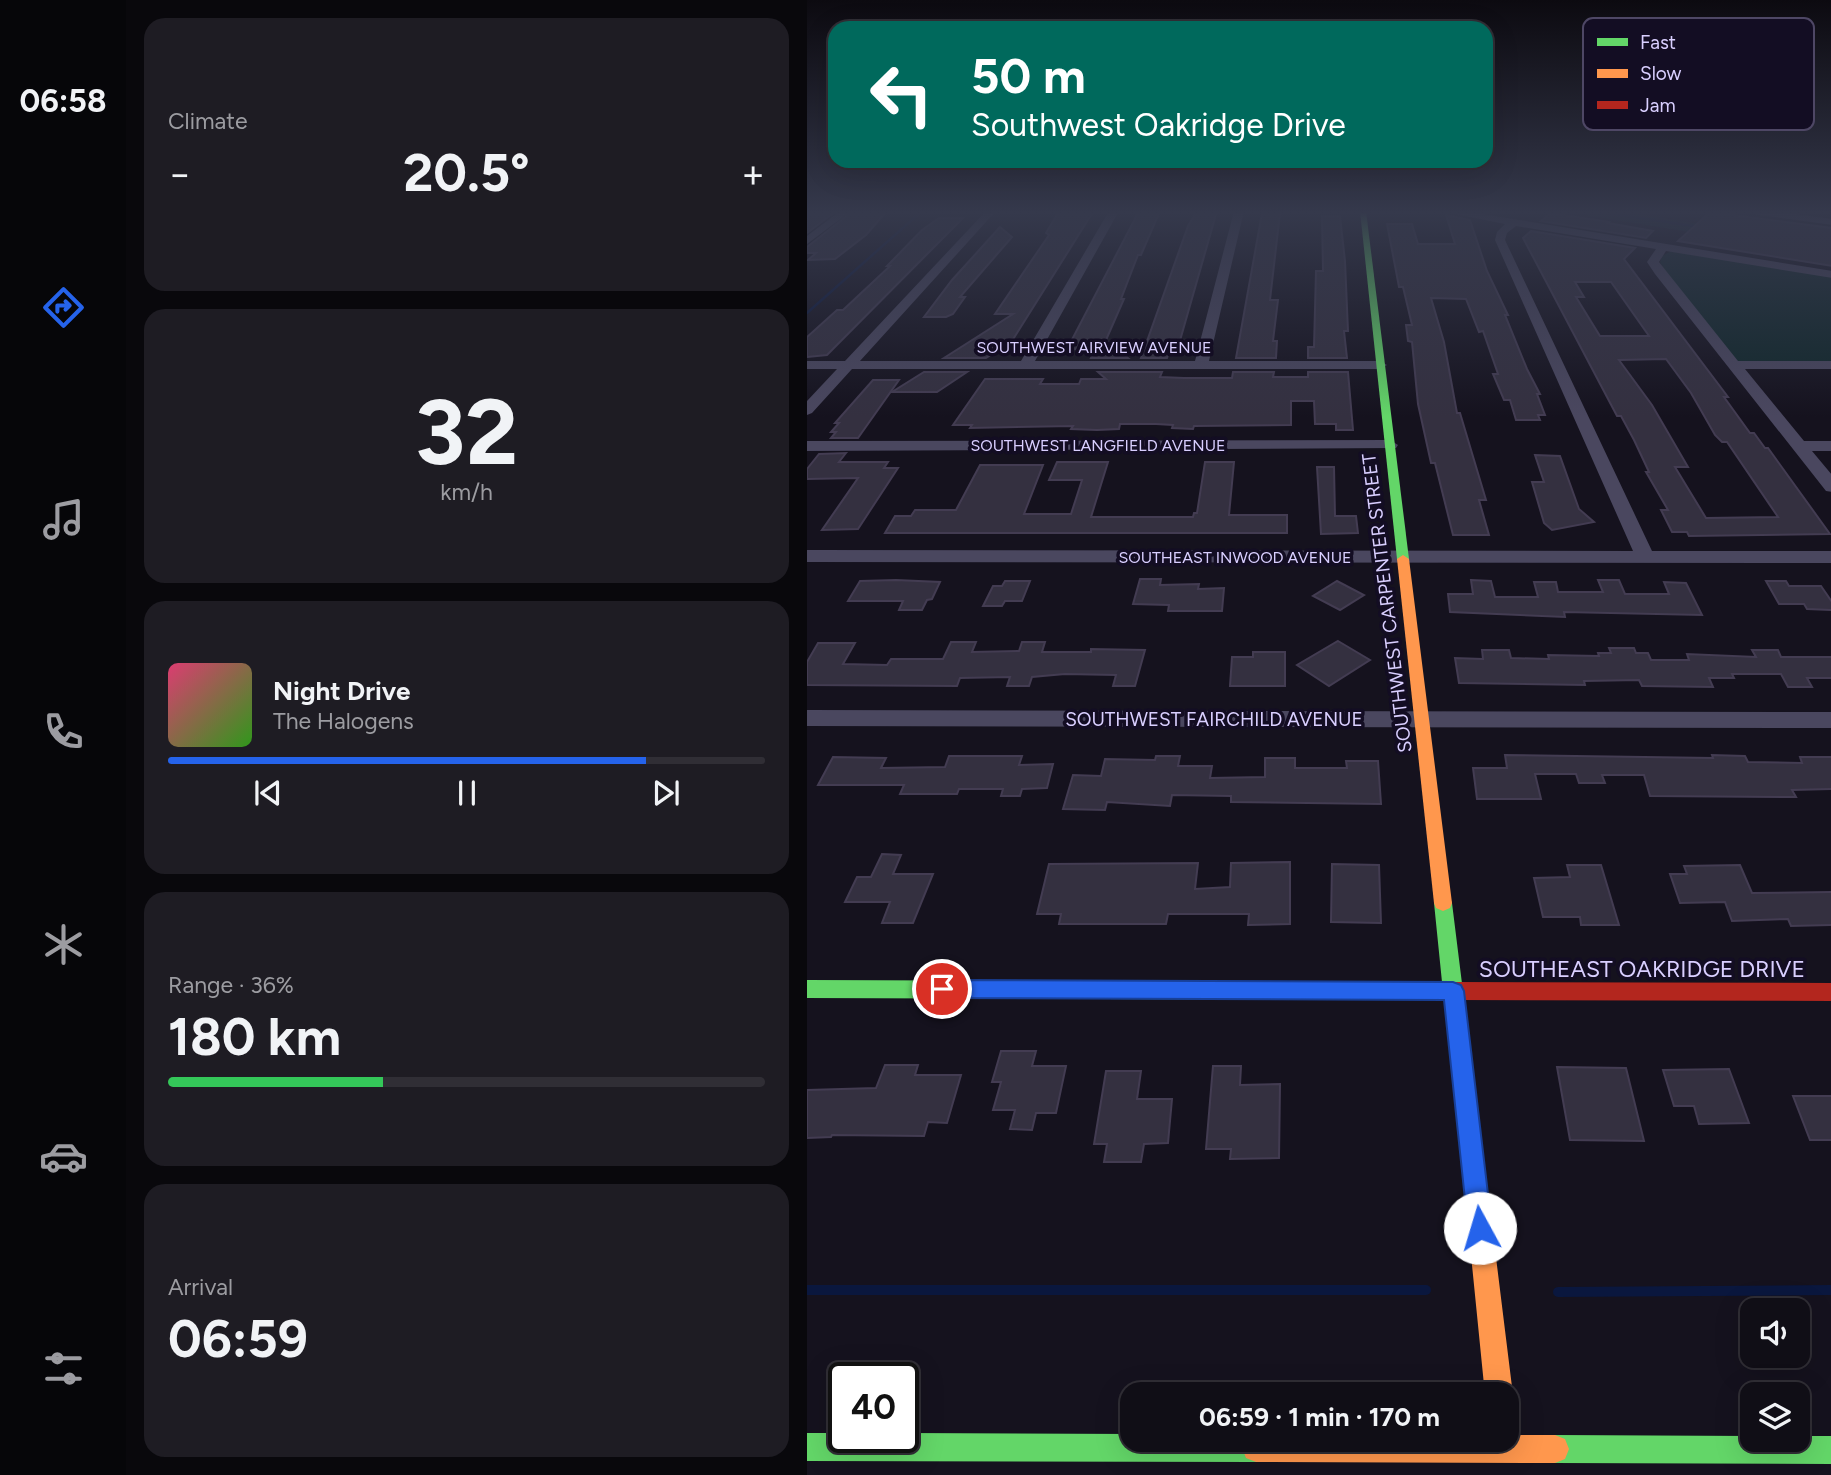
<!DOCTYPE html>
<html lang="en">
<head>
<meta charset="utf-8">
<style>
  body { margin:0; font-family:Figtree,sans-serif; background:#1e1c23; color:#f1f3f6; height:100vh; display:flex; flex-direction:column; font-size:26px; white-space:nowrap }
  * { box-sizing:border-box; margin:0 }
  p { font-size:23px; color:#9c9ca1 }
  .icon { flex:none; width:38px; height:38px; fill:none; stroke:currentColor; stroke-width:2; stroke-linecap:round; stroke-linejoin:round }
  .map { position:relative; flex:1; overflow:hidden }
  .drawer { display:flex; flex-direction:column; gap:18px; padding:18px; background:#09080c; width:681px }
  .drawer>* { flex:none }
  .hud { position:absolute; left:21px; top:21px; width:665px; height:147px; border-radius:21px; box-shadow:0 7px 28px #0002,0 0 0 2px #302e35; background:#00695c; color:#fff; overflow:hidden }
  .tools { position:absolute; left:933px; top:1298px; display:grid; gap:14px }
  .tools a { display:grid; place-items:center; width:70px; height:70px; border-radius:14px; background:#100e16; box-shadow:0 7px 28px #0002,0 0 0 2px #302e35; font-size:35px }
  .speed { position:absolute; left:21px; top:1362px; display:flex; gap:14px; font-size:35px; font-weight:700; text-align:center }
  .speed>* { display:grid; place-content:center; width:91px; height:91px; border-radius:50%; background:#100e16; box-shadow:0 7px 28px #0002,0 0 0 2px #302e35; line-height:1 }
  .speed .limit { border:4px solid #111; border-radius:10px; background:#fff; color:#111 }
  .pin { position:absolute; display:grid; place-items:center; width:60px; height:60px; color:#fff; margin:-30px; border:4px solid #fff; border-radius:50%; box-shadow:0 2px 7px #0007 }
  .me { position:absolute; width:77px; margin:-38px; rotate:354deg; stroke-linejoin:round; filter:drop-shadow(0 0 5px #0008) }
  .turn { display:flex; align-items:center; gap:24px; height:147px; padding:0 28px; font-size:32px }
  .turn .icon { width:91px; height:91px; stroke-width:2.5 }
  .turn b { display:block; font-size:49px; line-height:60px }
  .big { font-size:52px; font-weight:700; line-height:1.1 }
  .drawer .widget { flex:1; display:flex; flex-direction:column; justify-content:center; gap:10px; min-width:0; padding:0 24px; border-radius:21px; background:#1e1c23 }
  .drawer .dial { align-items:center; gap:0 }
  .dial b { font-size:91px; line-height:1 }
  .song { display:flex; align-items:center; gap:21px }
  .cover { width:84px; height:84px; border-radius:10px; background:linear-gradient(135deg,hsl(340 70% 55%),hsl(110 70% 35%)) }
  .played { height:7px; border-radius:4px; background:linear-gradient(90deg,#2563eb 80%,#302e35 80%) }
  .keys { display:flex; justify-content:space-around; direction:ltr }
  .heat { display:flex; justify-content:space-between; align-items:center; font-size:38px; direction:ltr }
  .charge { height:10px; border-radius:5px; background:linear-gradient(90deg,#34c759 36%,#302e35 0) }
  .trip { position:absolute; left:313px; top:1382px; width:399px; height:70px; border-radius:21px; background:#100e16; box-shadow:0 7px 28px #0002,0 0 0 2px #302e35; font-weight:700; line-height:70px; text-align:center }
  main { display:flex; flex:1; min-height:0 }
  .dock { display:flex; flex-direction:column; width:126px; justify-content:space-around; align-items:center; background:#060609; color:#9c9ca1 }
  .dock .icon { width:49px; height:49px }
  .dock .current { color:#2563eb }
  .dock b { font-size:32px; color:#f1f3f6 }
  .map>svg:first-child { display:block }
  .green { fill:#11282b }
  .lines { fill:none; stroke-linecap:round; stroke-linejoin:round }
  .stream-far1 { stroke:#0a173e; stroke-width:2.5 }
  .stream { stroke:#0a173e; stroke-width:10 }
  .building { fill:#343040; stroke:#433c52; stroke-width:2; fill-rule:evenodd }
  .street { fill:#4a475f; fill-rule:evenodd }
  .fast { fill:#63d668; fill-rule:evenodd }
  .slow { fill:#ff974d; fill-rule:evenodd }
  .jam { fill:#b3261e; fill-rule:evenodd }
  .route { fill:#2563eb; stroke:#184099; stroke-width:2 }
  .labels { text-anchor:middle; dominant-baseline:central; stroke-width:7; stroke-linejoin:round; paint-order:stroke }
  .far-street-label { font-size:16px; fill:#d9cfff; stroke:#130d23 }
  .street-label { font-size:19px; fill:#d9cfff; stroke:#130d23 }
  .near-street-label { font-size:23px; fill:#d9cfff; stroke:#130d23 }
  .key { fill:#130d23; stroke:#4e4765; stroke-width:2 }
  .key-label { font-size:19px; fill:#d9cfff }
</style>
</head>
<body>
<main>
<nav class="dock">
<b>06:58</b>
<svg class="icon current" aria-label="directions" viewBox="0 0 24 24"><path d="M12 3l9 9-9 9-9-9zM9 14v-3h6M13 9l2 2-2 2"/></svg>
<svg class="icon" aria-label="music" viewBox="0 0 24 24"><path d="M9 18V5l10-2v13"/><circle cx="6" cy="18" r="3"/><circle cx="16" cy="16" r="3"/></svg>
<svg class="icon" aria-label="phone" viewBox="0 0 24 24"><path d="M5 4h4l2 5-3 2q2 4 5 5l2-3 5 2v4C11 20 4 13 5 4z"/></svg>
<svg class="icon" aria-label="climate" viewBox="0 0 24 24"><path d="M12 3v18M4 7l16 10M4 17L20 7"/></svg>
<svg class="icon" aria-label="car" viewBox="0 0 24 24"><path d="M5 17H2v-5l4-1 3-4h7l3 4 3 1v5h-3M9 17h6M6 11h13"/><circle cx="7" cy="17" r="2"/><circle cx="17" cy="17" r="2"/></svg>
<svg class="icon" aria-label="filters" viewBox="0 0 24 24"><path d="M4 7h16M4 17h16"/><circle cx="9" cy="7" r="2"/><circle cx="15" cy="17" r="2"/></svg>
</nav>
<section class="drawer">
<div class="widget"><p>Climate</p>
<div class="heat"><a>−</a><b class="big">20.5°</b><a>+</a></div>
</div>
<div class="widget dial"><b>32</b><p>km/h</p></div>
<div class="widget">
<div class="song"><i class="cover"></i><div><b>Night Drive</b><p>The Halogens</p></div></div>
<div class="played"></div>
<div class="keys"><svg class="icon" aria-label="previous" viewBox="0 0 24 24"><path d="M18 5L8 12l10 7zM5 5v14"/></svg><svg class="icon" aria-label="pause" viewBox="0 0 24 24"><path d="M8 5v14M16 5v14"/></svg><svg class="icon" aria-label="next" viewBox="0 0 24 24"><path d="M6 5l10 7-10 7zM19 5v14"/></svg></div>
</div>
<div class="widget"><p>Range · 36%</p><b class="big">180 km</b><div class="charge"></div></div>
<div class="widget"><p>Arrival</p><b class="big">06:59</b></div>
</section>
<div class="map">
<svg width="1025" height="1475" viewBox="0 0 1025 1475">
  <rect width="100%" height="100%" fill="#15121e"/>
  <!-- green -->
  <g class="green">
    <path d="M 753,211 L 811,211 L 1024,245 L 1024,255 Z"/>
    <path d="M 864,251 L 1024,277 L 1024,364 L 929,363 L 859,273 L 853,262 L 855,256 Z"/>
  </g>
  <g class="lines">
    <!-- stream-far1 -->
    <g class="stream-far1">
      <path d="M 788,211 L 893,227"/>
      <path d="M 0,313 L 115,211"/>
    </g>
    <!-- stream -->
    <g class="stream">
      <path d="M 0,1290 L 619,1290"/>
      <path d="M 751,1292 L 1025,1290"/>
    </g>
  </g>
  <!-- building -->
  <g class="building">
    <path d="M 0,211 L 29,211 L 0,233 Z"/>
    <path d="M 46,211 L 80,211 L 59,235 L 28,259 L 1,260 L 9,253 L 0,253 L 0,247 Z"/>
    <path d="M 252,211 L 286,212 L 205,341 L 179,358 L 137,358 L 206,314 L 188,314 L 242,235 L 239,233 Z"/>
    <path d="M 332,211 L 353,211 L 334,255 L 331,255 L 314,299 L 317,299 L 299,340 L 321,358 L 284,358 L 291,344 L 259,351 Z"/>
    <path d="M 390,211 L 410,211 L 372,344 L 365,344 L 360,358 L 334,358 L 381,226 Z"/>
    <path d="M 903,212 L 1025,228 L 1025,266 L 871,241 Z"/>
    <path d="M 455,213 L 473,213 L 463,300 L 471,300 L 466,341 L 470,341 L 469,358 L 429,358 Z"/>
    <path d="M 743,213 L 802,222 L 801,223 L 846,231 L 839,238 L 734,221 Z"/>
    <path d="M 639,215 L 663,220 L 680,271 L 701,315 L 698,315 L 720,369 L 733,394 L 730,394 L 738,415 L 731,415 L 733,420 L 709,420 L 703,400 L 697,400 L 686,374 L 691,374 L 676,331 L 672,332 L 659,299 L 624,298 L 637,342 L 650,413 L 653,413 L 679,500 L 672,500 L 682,535 L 646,535 L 628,463 L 624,463 L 611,404 L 605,342 L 601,341 L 599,325 L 605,325 L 596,287 L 592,287 L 580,224 L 605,224 L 611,244 L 648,244 Z"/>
    <path d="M 515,216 L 533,216 L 538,261 L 541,331 L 537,331 L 540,358 L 501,358 L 501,347 L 507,347 L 509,271 L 516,271 Z"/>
    <path d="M 132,218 L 156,218 L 20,355 L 0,357 L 0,337 L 30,310 L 36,310 L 83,266 L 80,266 L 115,230 Z"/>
    <path d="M 193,227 L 205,237 L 153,297 L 158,297 L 146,314 L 139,317 L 117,317 L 145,280 Z"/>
    <path d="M 724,231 L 828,248 L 817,259 L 921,397 L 917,397 L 943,433 L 947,433 L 958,448 L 961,448 L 1023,534 L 882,536 L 880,532 L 865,532 L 854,510 L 861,510 L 839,472 L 842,472 L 827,440 L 814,416 L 810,416 L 716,238 ZM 768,282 L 804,282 L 842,336 L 793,336 L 769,297 L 777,297 ZM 859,359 L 884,393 L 908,435 L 915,442 L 920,442 L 971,517 L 899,518 L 868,467 L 881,467 L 845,405 L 812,360 Z"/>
    <path d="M 117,372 L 160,372 L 130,392 L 85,392 Z"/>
    <path d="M 291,372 L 355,372 L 353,377 L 377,378 L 425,378 L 426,372 L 467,372 L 466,377 L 501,377 L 501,372 L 541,372 L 546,430 L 529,430 L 529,424 L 508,424 L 507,401 L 484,401 L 484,425 L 387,426 L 386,429 L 365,428 L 366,425 L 349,424 L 313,424 L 312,429 L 290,430 L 264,429 L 266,426 L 163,428 L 165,425 L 146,425 L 178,379 L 236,379 L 233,384 L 272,384 L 274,379 L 299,379 Z"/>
    <path d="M 66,380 L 92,380 L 51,438 L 24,438 L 29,432 L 24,432 L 32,423 L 28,423 Z"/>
    <path d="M 39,453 L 32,462 L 81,462 L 77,468 L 91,468 L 51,529 L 15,530 L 51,478 L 0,479 L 0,469 L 12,454 Z"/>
    <path d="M 728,455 L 753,456 L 772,509 L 787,522 L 745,530 L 737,523 L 725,482 L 737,482 Z"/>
    <path d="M 250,462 L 301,462 L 284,517 L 386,517 L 387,513 L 390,513 L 398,462 L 427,462 L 422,515 L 480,515 L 480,533 L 78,533 L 88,516 L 104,516 L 108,510 L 149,510 L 173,465 L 236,465 L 217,514 L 264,514 L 275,480 L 242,480 Z"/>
    <path d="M 510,467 L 527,467 L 528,516 L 549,516 L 551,533 L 514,534 Z"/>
    <path d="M 333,579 L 354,579 L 353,585 L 392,584 L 391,589 L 417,588 L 415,611 L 361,611 L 362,605 L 326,604 Z"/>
    <path d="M 664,580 L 684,581 L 688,597 L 731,597 L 727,582 L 749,582 L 751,592 L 796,592 L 791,580 L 812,580 L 818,594 L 862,594 L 857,582 L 879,583 L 895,615 L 757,612 L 758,617 L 643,612 L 641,594 L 666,594 Z"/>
    <path d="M 53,581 L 89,580 L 133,582 L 125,599 L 120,600 L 115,610 L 92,610 L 96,601 L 41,601 Z"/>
    <path d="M 198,581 L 223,581 L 215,601 L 198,601 L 195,606 L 176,606 L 186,586 L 195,586 Z"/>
    <path d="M 530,581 L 557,595 L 533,610 L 506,596 Z"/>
    <path d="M 959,581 L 979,581 L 982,586 L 1014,586 L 1025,602 L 1025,610 L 1000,609 L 997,604 L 972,604 Z"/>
    <path d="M 531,641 L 563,660 L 522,686 L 490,665 Z"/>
    <path d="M 144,642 L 169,642 L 165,652 L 212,651 L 215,642 L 238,642 L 235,652 L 284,652 L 284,649 L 338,650 L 328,686 L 306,686 L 309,675 L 258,674 L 225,677 L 222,686 L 200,686 L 203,677 L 153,678 L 150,686 L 0,685 L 0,662 L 11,643 L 48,643 L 36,664 L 80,665 L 84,659 L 136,659 Z"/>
    <path d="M 802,648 L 827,648 L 829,653 L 841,653 L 844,660 L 882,660 L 880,654 L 949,657 L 945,650 L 971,650 L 974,657 L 1025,657 L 1025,678 L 1000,678 L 1005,687 L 981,687 L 974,674 L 925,674 L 927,678 L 902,678 L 906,687 L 835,686 L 832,680 L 777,681 L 778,685 L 652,683 L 648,658 L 676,659 L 675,650 L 702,650 L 704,658 L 742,659 L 741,655 L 792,656 L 791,653 L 804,653 Z"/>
    <path d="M 446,652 L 478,652 L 478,686 L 423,686 L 425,657 L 446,657 Z"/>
    <path d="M 698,755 L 906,758 L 905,755 L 938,756 L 941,762 L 995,763 L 993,757 L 1025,757 L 1025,789 L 985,790 L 989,797 L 843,796 L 837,775 L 795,775 L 798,783 L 772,783 L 769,774 L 728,774 L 734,799 L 670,799 L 666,768 L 700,768 Z"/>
    <path d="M 142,756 L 215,756 L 212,765 L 246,764 L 240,788 L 215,789 L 213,796 L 194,796 L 196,789 L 152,789 L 150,794 L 93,794 L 97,785 L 11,785 L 26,757 L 79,758 L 74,768 L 138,767 Z"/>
    <path d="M 349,756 L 373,756 L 371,766 L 405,766 L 403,778 L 458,777 L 458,758 L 488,758 L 488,768 L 540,768 L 539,761 L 571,761 L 574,804 L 424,802 L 424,796 L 365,795 L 363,806 L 300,802 L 298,810 L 256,809 L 266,775 L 294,776 L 298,759 L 348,760 Z"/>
    <path d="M 75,854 L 94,855 L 86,874 L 126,874 L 106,923 L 75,923 L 83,902 L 38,902 L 50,877 L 64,877 Z"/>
    <path d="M 483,862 L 483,924 L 441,925 L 442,914 L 361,914 L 359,924 L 252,924 L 254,914 L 230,914 L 242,864 L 391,863 L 388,889 L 423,887 L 424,863 Z"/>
    <path d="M 525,864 L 572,865 L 574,923 L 524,922 Z"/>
    <path d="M 760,865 L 794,865 L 812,925 L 774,925 L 773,917 L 736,917 L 727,878 L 763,877 Z"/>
    <path d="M 933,865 L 945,893 L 1025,892 L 1025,925 L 984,926 L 981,919 L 925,921 L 918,902 L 873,903 L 863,874 L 880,874 L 877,866 Z"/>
    <path d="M 194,1051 L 229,1051 L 225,1066 L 259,1066 L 249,1113 L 229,1113 L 225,1130 L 203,1129 L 208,1110 L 186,1110 L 194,1082 L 185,1082 Z"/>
    <path d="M 78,1065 L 111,1065 L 108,1075 L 154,1075 L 140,1123 L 121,1122 L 117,1136 L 25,1135 L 24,1137 L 0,1138 L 0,1090 L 69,1088 Z"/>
    <path d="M 406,1066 L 434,1066 L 433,1085 L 473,1084 L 472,1158 L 423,1159 L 424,1149 L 399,1149 Z"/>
    <path d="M 750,1067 L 819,1068 L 837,1141 L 763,1140 Z"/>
    <path d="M 922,1069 L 942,1123 L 892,1124 L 887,1106 L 867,1106 L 856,1070 Z"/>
    <path d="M 299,1071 L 334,1071 L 330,1099 L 365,1099 L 361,1143 L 337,1144 L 334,1162 L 297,1162 L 300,1144 L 287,1144 Z"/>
    <path d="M 986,1096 L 1025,1096 L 1025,1140 L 1003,1140 Z"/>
  </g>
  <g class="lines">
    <!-- street -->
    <g class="street">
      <path d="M 33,211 L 44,211 L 0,244 L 0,236 Z"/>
      <path d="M 179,211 L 189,211 L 53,361 L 214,361 L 302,211 L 312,211 L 228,361 L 388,361 L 427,211 L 437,211 L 402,361 L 573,361 L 580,365 L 573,369 L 45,369 L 5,413 L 0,415 L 0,401 L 30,369 L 0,369 L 0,361 L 38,361 Z"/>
      <path d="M 634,211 L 657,211 L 1025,271 L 1025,278 L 859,251 L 852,262 L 931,361 L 1025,361 L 1025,369 L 938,369 L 997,441 L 1025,441 L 1025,451 L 1005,451 L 1025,475 L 1025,492 L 1019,491 L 848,274 L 840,262 L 849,249 L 709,226 L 700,233 L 698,240 L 845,551 L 1025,551 L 1025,563 L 0,562 L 0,550 L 826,551 L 688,240 L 690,232 L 698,224 Z"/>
      <path d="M 940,211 L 966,211 L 1025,219 L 1025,225 L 945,214 Z"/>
      <path d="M 583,440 L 591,445 L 589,448 L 0,451 L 0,441 Z"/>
      <path d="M 0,710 L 1025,712 L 1025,728 L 0,726 Z"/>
    </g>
    <!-- fast -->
    <g class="fast">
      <path d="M 553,211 L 559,211 L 602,559 L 596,563 L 590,559 Z"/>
      <path d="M 636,895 L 643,898 L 645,903 L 685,1225 L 682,1234 L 673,1237 L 664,1234 L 661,1225 L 637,1000 L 0,998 L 0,980 L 635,982 L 627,903 L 629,898 Z"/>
      <path d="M 0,1433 L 37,1433 L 37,1437 L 96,1437 L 96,1433 L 326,1434 L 326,1440 L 460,1440 L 463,1448 L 459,1458 L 449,1462 L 0,1461 Z"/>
      <path d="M 748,1435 L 945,1436 L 945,1440 L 990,1440 L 990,1436 L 1025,1436 L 1025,1464 L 748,1463 L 738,1459 L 734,1449 L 738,1439 Z"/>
    </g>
    <!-- slow -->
    <g class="slow">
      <path d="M 596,555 L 602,559 L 645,903 L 643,908 L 636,911 L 629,908 L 627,903 L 590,559 Z"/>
      <path d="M 673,1213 L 682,1216 L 685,1225 L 706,1395 L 700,1405 L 700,1395 L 678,1395 L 661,1225 L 664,1216 Z"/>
      <path d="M 700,1435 L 748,1435 L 758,1439 L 762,1449 L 758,1459 L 748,1463 L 449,1462 L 439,1458 L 435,1448 L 438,1440 L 700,1440 Z"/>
    </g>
    <!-- jam -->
    <path class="jam" d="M 648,982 L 1025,983 L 1025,1001 L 648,1000 L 641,997 L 638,991 L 641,985 Z"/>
  </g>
  <!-- sky -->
  <linearGradient id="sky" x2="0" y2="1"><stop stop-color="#0c0a10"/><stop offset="0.51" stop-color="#35394c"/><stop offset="1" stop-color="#35394c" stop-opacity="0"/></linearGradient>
  <rect width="1025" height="417" fill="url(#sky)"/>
  <!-- route -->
  <path class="route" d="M 135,980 L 646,982 L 654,985 L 657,991 L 685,1228 L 682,1237 L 673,1241 L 664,1237 L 661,1228 L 637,1000 L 135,998 L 127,996 L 124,989 L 127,983 Z"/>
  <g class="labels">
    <!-- far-street labels -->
    <g class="far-street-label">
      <text x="287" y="347">SOUTHWEST AIRVIEW AVENUE</text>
      <text x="291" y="445">SOUTHWEST LANGFIELD AVENUE</text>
      <text x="428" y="557">SOUTHEAST INWOOD AVENUE</text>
    </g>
    <!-- street labels -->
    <g class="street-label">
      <text transform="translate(580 603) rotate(-97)">SOUTHWEST CARPENTER STREET</text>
      <text x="407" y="719">SOUTHWEST FAIRCHILD AVENUE</text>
    </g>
    <!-- near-street labels -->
    <g class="near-street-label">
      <text x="835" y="969">SOUTHEAST OAKRIDGE DRIVE</text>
    </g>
  </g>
  <!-- legend -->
  <rect x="776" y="18" width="231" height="112" rx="10" class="key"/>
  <rect x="790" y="38" width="31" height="8" fill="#63d668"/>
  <rect x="790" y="69" width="31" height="9" fill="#ff974d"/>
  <rect x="790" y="101" width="31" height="8" fill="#b3261e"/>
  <g class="key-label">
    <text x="833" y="49">Fast</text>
    <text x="833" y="80">Slow</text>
    <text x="833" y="112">Jam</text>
  </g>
</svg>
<div class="tools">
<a><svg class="icon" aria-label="sound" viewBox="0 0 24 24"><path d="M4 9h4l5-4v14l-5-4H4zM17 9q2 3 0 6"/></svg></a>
<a><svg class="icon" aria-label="layers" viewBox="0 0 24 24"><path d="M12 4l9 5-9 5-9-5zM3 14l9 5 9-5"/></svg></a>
</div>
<div class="speed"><div class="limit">40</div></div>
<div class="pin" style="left:135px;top:989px;background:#d93025"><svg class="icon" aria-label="arrive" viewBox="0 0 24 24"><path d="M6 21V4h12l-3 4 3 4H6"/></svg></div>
<svg class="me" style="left:673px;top:1228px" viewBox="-20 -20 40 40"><circle r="19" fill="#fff"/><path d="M0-13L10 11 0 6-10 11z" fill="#2563eb"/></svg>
<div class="trip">06:59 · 1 min · 170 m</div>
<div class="hud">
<div class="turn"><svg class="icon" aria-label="left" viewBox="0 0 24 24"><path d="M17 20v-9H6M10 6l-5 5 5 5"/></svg><div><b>50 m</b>Southwest Oakridge Drive</div></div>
</div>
</div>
</main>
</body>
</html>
